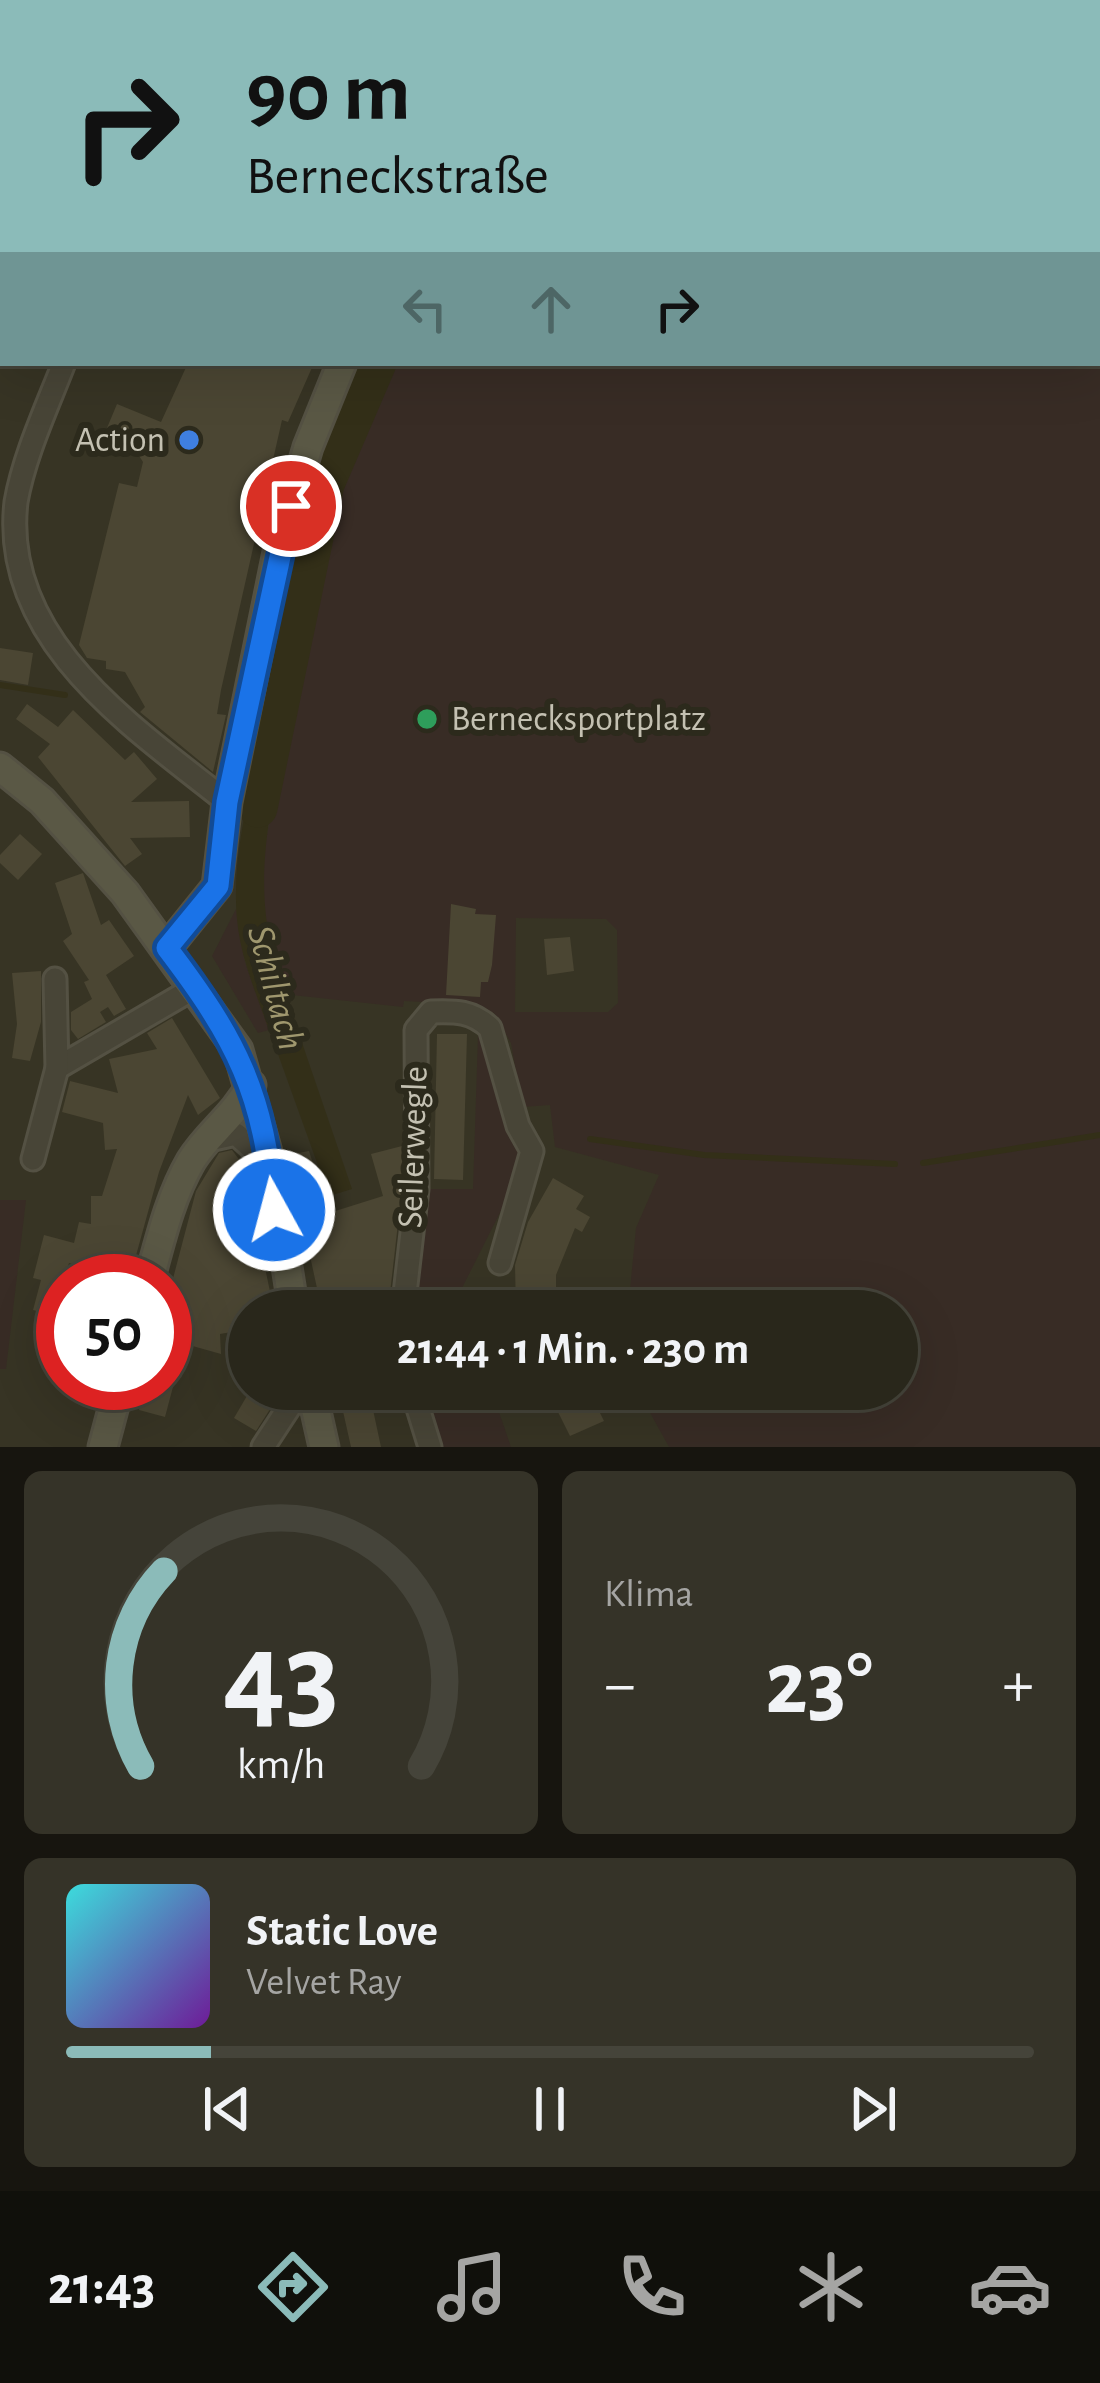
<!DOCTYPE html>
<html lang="de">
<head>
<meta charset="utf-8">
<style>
  body { margin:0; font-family:"Alegreya Sans",sans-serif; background:#353328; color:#f1f3f6; height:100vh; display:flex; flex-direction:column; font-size:45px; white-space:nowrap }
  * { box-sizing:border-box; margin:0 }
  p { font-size:39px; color:#a5a5a3 }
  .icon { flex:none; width:66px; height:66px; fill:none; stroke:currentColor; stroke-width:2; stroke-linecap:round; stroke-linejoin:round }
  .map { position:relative; height:1447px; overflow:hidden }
  .details { display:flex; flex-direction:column; gap:24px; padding:24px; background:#17150f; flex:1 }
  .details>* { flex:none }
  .top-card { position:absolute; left:0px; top:0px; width:1101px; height:366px; box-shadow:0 12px 48px #0002,0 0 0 3px #45443a; background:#8bbbb9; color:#111; overflow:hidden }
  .speed { position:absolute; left:36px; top:1254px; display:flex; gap:24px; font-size:60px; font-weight:700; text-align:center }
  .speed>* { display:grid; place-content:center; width:156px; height:156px; border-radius:50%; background:#29271b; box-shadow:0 12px 48px #0002,0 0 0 3px #45443a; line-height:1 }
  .speed .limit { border:18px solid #d22; background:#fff; color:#111 }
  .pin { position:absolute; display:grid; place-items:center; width:102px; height:102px; color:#fff; margin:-51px; border:6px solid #fff; border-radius:50%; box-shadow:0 3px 12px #0007 }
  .me { position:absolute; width:132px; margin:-66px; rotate:353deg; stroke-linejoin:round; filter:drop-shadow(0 0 9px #0008) }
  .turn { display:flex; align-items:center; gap:42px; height:252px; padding:0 48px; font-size:54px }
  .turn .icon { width:156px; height:156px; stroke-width:2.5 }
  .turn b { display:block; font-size:84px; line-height:102px }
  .lanes { display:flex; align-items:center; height:114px; padding:0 48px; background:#0003; justify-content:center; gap:60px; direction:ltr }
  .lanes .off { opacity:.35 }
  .big { font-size:90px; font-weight:600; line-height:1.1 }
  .details .card { flex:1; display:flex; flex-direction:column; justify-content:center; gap:18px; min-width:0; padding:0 42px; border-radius:18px; background:#353328 }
  .details .dial { align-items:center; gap:0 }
  .dial svg { height:312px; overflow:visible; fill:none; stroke:#45443a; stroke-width:7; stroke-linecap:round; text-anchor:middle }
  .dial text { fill:#f1f3f6; stroke:none }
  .song { display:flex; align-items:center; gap:36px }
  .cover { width:144px; height:144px; border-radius:18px; background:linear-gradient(135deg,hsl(180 70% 55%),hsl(280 70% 35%)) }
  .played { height:12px; border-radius:6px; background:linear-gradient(90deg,#8bbbb9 15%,#45443a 15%) }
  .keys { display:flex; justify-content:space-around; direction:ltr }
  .heat { display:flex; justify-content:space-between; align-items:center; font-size:66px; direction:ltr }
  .details .tiles { flex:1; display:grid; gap:24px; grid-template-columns:1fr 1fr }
  .card:last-child { grid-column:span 2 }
  .trip { position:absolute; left:228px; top:1290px; width:690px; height:120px; border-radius:60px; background:#29271b; box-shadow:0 12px 48px #0002,0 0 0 3px #45443a; font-weight:600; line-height:120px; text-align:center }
  .menu { display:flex; height:192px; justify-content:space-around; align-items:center; background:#10100b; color:#a5a5a3 }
  .menu .icon { width:84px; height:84px }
  .menu .selected { color:#8bbbb9 }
  .menu b { font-size:54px; color:#f1f3f6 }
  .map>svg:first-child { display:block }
  .green { fill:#382c25; fill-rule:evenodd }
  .water { fill:#332f18 }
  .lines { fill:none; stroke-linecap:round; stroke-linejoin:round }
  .stream { stroke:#332f18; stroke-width:6 }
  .river { stroke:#332f18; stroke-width:39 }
  .building { fill:#4b4633 }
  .street-casing { stroke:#545143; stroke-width:27 }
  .secondary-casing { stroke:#545143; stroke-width:33 }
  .street { stroke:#484537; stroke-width:21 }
  .secondary { stroke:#5a5845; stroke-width:27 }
  .route-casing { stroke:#114b97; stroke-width:30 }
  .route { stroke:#1a73e8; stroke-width:21 }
  .shop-dot { fill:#3f7fe0; stroke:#2c2a1c; stroke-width:4.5 }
  .leisure-dot { fill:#2e9e5b; stroke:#2c2a1c; stroke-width:4.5 }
  .labels { text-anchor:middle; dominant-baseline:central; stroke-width:12; stroke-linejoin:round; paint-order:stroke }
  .poi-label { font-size:36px; fill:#c4c1b2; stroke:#2c2a1c; text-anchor:end }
  .street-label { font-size:36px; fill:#c4c1b2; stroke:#2c2a1c }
  .water-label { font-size:39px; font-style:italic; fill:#9f976e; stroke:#2c2a1c }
</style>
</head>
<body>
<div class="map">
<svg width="1100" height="1447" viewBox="0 0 1100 1447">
  <rect width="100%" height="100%" fill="#373424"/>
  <!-- green -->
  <g class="green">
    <path d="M 763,0 L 1100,0 L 1100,1447 L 669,1447 L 637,1389 L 897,1389 L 897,1311 L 628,1311 L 636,1228 L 659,1175 L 555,1147 L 550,1105 L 522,1107 L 511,1043 L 494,1013 L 443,1003 L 404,1001 L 403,1007 L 283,994 C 267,949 259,903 263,855 L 332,500 L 393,363 L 1098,363 L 1098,3 L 760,3 ZM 516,918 L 606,919 L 617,930 L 618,1003 L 608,1012 L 515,1012 Z"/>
    <path d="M 236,909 L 245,962 L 269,1030 L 258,1033 L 212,956 Z"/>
    <path d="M 478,1036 L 486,1042 L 521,1155 L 519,1175 L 462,1288 L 468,1311 L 413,1311 L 429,1189 L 473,1189 Z"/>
    <path d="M 0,1200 L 26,1200 L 6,1369 L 0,1369 Z"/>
    <path d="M 419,1389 L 491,1389 L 511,1447 L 439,1447 Z"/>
  </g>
  <!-- water -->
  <g class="water">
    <path d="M 257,753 L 279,757 C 260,870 254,912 293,1022 L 269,1030 C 259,1001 246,971 240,940 C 228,878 245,814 257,753 Z"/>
    <path d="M 299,1034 L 352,1189 L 329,1196 L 274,1043 Z"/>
  </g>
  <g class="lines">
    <!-- stream -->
    <g class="stream">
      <path d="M 0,685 L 65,695"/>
      <path d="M 590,1139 L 704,1155 L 895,1164"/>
      <path d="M 923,1163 L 1100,1135"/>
    </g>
    <!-- river -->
    <g class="river">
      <path d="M 598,3 L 601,0"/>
      <path d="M 258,808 L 325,484 L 377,363"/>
    </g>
  </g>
  <!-- building -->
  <g class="building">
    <path d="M 188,363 L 314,363 L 288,422 L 282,420 L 221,690 L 217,714 L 226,715 L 213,772 L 140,712 L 145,707 L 125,672 L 106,669 L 106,661 L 87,658 L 79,645 L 119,483 L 137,487 L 143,462 L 132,445 L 104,435 L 117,404 L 161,422 Z"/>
    <path d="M 0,648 L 33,653 L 28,685 L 0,680 Z"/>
    <path d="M 27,704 L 58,727 L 73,710 L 125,760 L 134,752 L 157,779 L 131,802 L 189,801 L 190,837 L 130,838 L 142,854 L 125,866 L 38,757 L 50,744 L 16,719 Z"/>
    <path d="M 20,834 L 42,854 L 18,880 L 0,863 L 0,855 Z"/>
    <path d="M 83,873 L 101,925 L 109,920 L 134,956 L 106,975 L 126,1009 L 114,1016 L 108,1007 L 100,1012 L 106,1022 L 78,1039 L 71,1030 L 71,1012 L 92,999 L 84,982 L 89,980 L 63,941 L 72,934 L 55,883 Z"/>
    <path d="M 451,904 L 476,909 L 475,914 L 496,915 L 492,965 L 488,982 L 481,982 L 480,997 L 446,995 Z"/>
    <path d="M 570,937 L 574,971 L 547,975 L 544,939 Z"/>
    <path d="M 41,971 L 41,1022 L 30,1061 L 12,1058 L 17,1024 L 12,973 Z"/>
    <path d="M 172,1018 L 220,1098 L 198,1115 L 188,1095 L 159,1172 L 129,1281 L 100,1281 L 102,1272 L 69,1263 L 63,1281 L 63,1310 L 58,1308 L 56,1316 L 33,1310 L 41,1280 L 33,1278 L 44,1235 L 74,1243 L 79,1222 L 91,1224 L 91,1196 L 102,1196 L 117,1149 L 105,1150 L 103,1123 L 62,1112 L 70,1081 L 118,1093 L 109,1059 L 157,1049 L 147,1033 Z"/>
    <path d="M 437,1034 L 467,1034 L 463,1180 L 434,1179 Z"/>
    <path d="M 402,1146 L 402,1188 L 388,1311 L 322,1311 L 288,1155 L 309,1151 L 329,1213 L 383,1196 L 371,1154 Z"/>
    <path d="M 232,1150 L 244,1166 L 274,1311 L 249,1311 L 249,1329 L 220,1334 L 221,1354 L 189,1345 L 181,1378 L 165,1374 L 165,1309 L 196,1191 L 219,1153 Z"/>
    <path d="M 553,1178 L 584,1196 L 576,1209 L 590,1217 L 582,1232 L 575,1228 L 556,1275 L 556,1311 L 516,1311 L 515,1265 L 528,1222 Z"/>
    <path d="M 147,1383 L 174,1383 L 165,1417 L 139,1410 Z"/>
    <path d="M 251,1389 L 283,1389 L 256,1431 L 234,1418 Z"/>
    <path d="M 338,1389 L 397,1389 L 399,1399 L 372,1405 L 381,1447 L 351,1447 Z"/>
    <path d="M 569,1389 L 588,1389 L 604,1421 L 570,1436 L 551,1398 Z"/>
  </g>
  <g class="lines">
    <defs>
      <g id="street">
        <path d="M 192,0 L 193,3"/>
        <path d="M 240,3 L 244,0"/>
        <path d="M 64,363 C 47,407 24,456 16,502 C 0,641 135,728 227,802"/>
        <path d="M 57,1068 L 196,987"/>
        <path d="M 209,1140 L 236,1134 L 266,1161"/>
        <path d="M 33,1159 L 57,1068 L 55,979"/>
        <path d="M 403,1311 L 417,1189 L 416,1030 L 431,1012 C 456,1011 472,1011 490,1028 L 518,1126 L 532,1151 L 500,1263"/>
        <path d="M 412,1389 L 430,1447"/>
        <path d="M 263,1447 L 301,1389"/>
      </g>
      <g id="secondary">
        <path d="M 552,3 L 555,0"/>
        <path d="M 0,767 L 42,801 L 125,893 L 238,1050 L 271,1166 L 294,1311"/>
        <path d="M 167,948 L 217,886 L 227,802 L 280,542 L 308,447 L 342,363"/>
        <path d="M 149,1281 C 160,1241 170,1197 191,1161 C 208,1133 234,1117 251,1085"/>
        <path d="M 311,1389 L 324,1447"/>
        <path d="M 103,1447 L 120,1383"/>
      </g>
    </defs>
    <!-- street casing -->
    <use href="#street" class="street-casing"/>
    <!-- secondary casing -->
    <use href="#secondary" class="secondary-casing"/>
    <!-- street -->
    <use href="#street" class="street"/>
    <!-- secondary -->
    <use href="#secondary" class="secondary"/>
  </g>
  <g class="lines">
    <defs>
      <path id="route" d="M 274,1210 C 264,1093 237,1040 167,948 L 218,886 L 227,802 L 291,506"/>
    </defs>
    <!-- route casing -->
    <use href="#route" class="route-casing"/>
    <!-- route -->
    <use href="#route" class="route"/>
  </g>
  <!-- markers -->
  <circle class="shop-dot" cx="189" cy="440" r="12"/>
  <circle class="leisure-dot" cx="427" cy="719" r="12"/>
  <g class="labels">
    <!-- poi labels -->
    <g class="poi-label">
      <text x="165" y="440">Action</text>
      <text x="451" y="719" text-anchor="start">Bernecksportplatz</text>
    </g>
    <!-- street labels -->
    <g class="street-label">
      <text transform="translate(413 1147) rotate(-88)">Seilerwegle</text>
    </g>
    <!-- water labels -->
    <g class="water-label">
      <text transform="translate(275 988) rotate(75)">Schiltach</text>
    </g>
  </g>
</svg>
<div class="speed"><div class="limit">50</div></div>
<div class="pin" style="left:291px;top:506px;background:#d93025"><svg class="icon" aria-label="arrive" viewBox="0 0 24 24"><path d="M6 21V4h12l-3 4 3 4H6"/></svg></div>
<svg class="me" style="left:274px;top:1210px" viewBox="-20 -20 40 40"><circle r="17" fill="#1a73e8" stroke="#fff" stroke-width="3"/><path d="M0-11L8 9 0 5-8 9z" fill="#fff"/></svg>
<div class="trip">21:44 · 1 Min. · 230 m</div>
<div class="top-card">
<div class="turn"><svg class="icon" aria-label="right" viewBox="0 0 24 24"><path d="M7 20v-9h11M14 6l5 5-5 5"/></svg><div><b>90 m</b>Berneckstraße</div></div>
<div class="lanes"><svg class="icon off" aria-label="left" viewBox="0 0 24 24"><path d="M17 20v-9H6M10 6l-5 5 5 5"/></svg><svg class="icon off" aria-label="ahead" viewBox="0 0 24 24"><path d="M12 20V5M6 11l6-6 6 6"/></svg><svg class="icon" aria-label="right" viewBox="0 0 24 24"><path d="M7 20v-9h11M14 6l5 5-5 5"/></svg></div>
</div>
</div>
<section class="details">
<div class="tiles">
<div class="card dial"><svg viewBox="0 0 100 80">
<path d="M14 69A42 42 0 1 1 86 69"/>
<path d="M14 69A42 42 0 0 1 20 19" stroke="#8bbbb9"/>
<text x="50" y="56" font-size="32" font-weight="700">43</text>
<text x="50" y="72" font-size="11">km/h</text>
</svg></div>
<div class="card"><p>Klima</p>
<div class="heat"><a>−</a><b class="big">23°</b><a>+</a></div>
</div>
<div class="card">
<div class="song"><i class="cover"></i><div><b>Static Love</b><p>Velvet Ray</p></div></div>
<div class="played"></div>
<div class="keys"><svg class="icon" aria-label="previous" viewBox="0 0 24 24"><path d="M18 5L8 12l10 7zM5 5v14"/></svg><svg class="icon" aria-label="pause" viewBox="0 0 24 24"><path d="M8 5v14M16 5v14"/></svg><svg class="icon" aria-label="next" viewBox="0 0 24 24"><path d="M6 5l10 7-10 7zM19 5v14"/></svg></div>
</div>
</div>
</section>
<nav class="menu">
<b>21:43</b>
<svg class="icon selected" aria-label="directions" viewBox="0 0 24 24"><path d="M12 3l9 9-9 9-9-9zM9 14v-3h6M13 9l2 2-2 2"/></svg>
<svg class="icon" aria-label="music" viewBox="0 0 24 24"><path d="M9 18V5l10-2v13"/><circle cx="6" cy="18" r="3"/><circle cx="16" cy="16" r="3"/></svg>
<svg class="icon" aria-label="phone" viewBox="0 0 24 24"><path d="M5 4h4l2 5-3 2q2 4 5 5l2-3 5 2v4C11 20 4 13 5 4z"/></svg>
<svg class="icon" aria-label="climate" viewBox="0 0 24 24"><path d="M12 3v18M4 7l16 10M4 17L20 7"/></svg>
<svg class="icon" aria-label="car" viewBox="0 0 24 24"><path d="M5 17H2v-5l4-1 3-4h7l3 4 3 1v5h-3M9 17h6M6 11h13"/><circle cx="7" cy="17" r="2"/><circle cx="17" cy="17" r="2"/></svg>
</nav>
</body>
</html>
